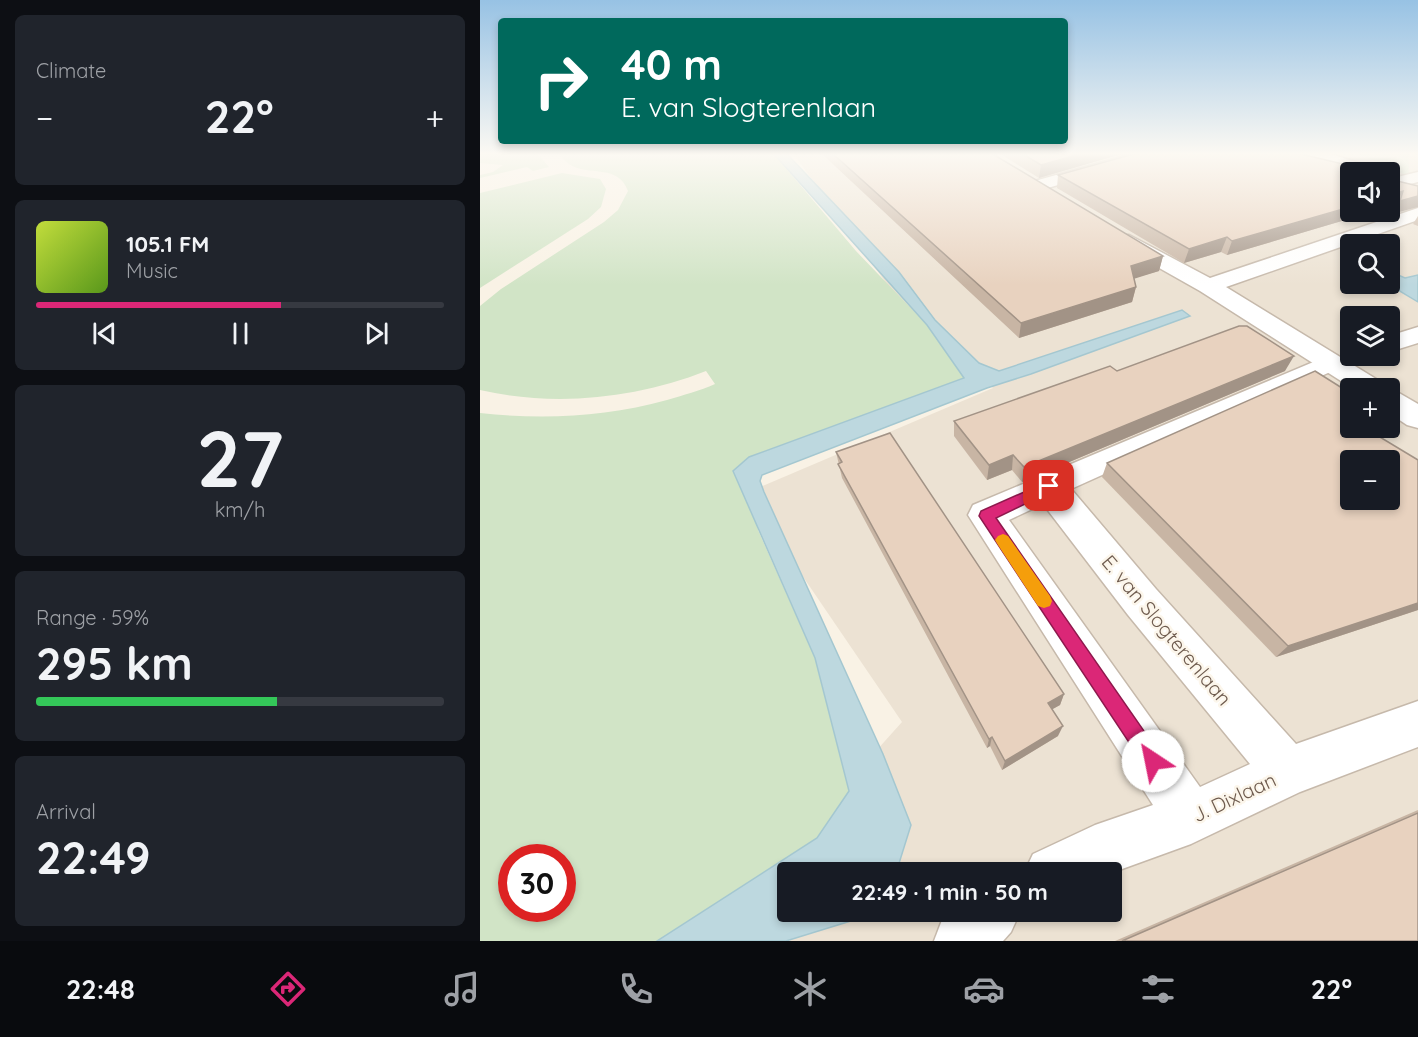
<!DOCTYPE html>
<html lang="en">
<head>
<meta charset="utf-8">
<style>
  body { margin:0; font-family:Quicksand,sans-serif; background:#20242c; color:#f1f3f6; height:100vh; display:flex; flex-direction:column; font-size:22px; white-space:nowrap }
  * { box-sizing:border-box; margin:0 }
  p { font-size:20px; color:#9ea1a6 }
  .icon { flex:none; width:33px; height:33px; fill:none; stroke:currentColor; stroke-width:2; stroke-linecap:round; stroke-linejoin:round }
  .map { position:relative; flex:1; overflow:hidden }
  .panel { display:flex; flex-direction:column; gap:15px; padding:15px; background:#0d0f14; width:480px }
  .panel>* { flex:none }
  .guide { position:absolute; left:18px; top:18px; width:570px; height:126px; border-radius:6px; box-shadow:0 3px 9px #0003; background:#00695c; color:#fff; overflow:hidden }
  .tools { position:absolute; left:860px; top:162px; display:grid; gap:12px }
  .tools a { display:grid; place-items:center; width:60px; height:60px; border-radius:6px; background:#171b24; box-shadow:0 3px 9px #0003; font-size:30px }
  .speed { position:absolute; left:18px; top:844px; display:flex; gap:12px; font-size:30px; font-weight:700; text-align:center }
  .speed>* { display:grid; place-content:center; width:78px; height:78px; border-radius:50%; background:#171b24; box-shadow:0 3px 9px #0003; line-height:1 }
  .speed .limit { border:9px solid #d22; background:#fff; color:#111 }
  .pin { position:absolute; display:grid; place-items:center; width:51px; height:51px; color:#fff; margin:-26px; border-radius:12px; box-shadow:0 3px 9px #0006 }
  .me { position:absolute; width:66px; margin:-33px; rotate:326deg; stroke-linejoin:round; filter:drop-shadow(0 0 4px #0008) }
  .turn { display:flex; align-items:center; gap:21px; height:126px; padding:0 24px; font-size:27px }
  .turn .icon { width:78px; height:78px; stroke-width:2.5 }
  .turn b { display:block; font-size:42px; line-height:51px }
  .big { font-size:45px; font-weight:700; line-height:1.1 }
  .panel .tile { flex:1; display:flex; flex-direction:column; justify-content:center; gap:9px; min-width:0; padding:0 21px; border-radius:9px; background:#20242c }
  .panel .dial { align-items:center; gap:0 }
  .dial b { font-size:78px; line-height:1 }
  .song { display:flex; align-items:center; gap:18px }
  .cover { width:72px; height:72px; border-radius:9px; background:linear-gradient(135deg,hsl(70 70% 55%),hsl(90 70% 35%)) }
  .played { height:6px; border-radius:3px; background:linear-gradient(90deg,#db2777 60%,#363941 60%) }
  .keys { display:flex; justify-content:space-around; direction:ltr }
  .heat { display:flex; justify-content:space-between; align-items:center; font-size:33px; direction:ltr }
  .charge { height:9px; border-radius:4px; background:linear-gradient(90deg,#34c759 59%,#363941 0) }
  .trip { position:absolute; left:297px; top:862px; width:345px; height:60px; border-radius:6px; background:#171b24; box-shadow:0 3px 9px #0003; font-weight:700; line-height:60px; text-align:center }
  .tab-bar { display:flex; height:96px; justify-content:space-around; align-items:center; background:#090b0e; color:#9ea1a6 }
  .tab-bar .icon { width:42px; height:42px }
  .tab-bar .current { color:#db2777 }
  .tab-bar b { font-size:27px; color:#f1f3f6 }
  main { display:flex; flex:1; min-height:0 }
  .map>svg:first-child { display:block }
  .residential { fill:#ece2d3; fill-rule:evenodd }
  .green { fill:#d1e4c6; fill-rule:evenodd }
  .water { fill:#bdd8df; stroke:#a4c7d0; stroke-width:1.5 }
  .lines { fill:none; stroke-linecap:round; stroke-linejoin:round }
  .pedestrian-casing { stroke:#c6b9ab; stroke-width:3 }
  .minor-casing { stroke:#c6b9ab; stroke-width:3 }
  .tertiary-casing { stroke:#c6b9ab; stroke-width:3 }
  .pedestrian { fill:#fff; fill-rule:evenodd }
  .minor { fill:#fff; fill-rule:evenodd }
  .tertiary { fill:#fff; fill-rule:evenodd }
  .wall { fill:#c8b5a4 }
  .shaded-wall { fill:#a29386 }
  .building { fill:#e8d2bf; stroke:#a29386; stroke-width:1.5; fill-rule:evenodd }
  .route { fill:#db2777; stroke:#8e194d; stroke-width:1.5 }
  .slow { fill:#f59e0b }
  .labels { text-anchor:middle; dominant-baseline:central; stroke-width:5; stroke-linejoin:round; paint-order:stroke }
  .near-street-label { font-size:20px; fill:#6e5b4e; stroke:#fcf6eb }
</style>
</head>
<body>
<main>
<section class="panel">
<div class="tile"><p>Climate</p>
<div class="heat"><a>−</a><b class="big">22°</b><a>+</a></div>
</div>
<div class="tile">
<div class="song"><i class="cover"></i><div><b>105.1 FM</b><p>Music</p></div></div>
<div class="played"></div>
<div class="keys"><svg class="icon" aria-label="previous" viewBox="0 0 24 24"><path d="M18 5L8 12l10 7zM5 5v14"/></svg><svg class="icon" aria-label="pause" viewBox="0 0 24 24"><path d="M8 5v14M16 5v14"/></svg><svg class="icon" aria-label="next" viewBox="0 0 24 24"><path d="M6 5l10 7-10 7zM19 5v14"/></svg></div>
</div>
<div class="tile dial"><b>27</b><p>km/h</p></div>
<div class="tile"><p>Range · 59%</p><b class="big">295 km</b><div class="charge"></div></div>
<div class="tile"><p>Arrival</p><b class="big">22:49</b></div>
</section>
<div class="map">
<svg width="938" height="941" viewBox="0 0 938 941">
  <rect width="100%" height="100%" fill="#f9f2e5"/>
  <!-- residential -->
  <path class="residential" d="M 313,153 L 938,153 L 938,941 L 213,941 L 245,919 L 422,722 L 266,493 L 513,388 L 429,315 ZM 870,172 L 909,172 L 909,212 L 870,212 ZM 870,244 L 909,244 L 909,284 L 870,284 ZM 870,316 L 909,316 L 909,356 L 870,356 ZM 870,388 L 909,388 L 909,428 L 870,428 ZM 870,460 L 909,460 L 909,500 L 870,500 ZM 308,873 L 632,873 L 632,912 L 308,912 Z"/>
  <!-- green -->
  <g class="green">
    <path d="M 0,153 L 57,153 L 69,167 L 53,171 L 47,167 L 0,178 L 0,175 L 13,172 L 23,165 L 0,163 Z"/>
    <path d="M 78,153 L 293,153 L 376,251 L 447,325 L 485,378 L 269,457 L 278,530 L 335,658 L 369,791 L 337,838 L 177,941 L 0,941 L 0,413 C 64,420 125,417 187,400 C 203,395 220,391 235,384 L 226,371 C 155,399 74,407 0,390 L 0,306 L 21,289 L 124,222 L 138,210 L 148,191 C 138,163 108,177 89,164 C 85,161 82,157 78,153 ZM 32,858 L 82,858 L 82,909 L 32,909 Z"/>
    <path d="M 876,153 L 928,153 L 929,173 L 926,175 Z"/>
    <path d="M 82,173 L 120,179 L 126,189 L 121,207 L 108,219 L 0,288 L 0,193 Z"/>
  </g>
  <!-- water -->
  <g class="water">
    <path d="M 293,153 L 306,153 L 419,272 L 455,320 L 499,363 L 519,371 L 702,310 L 710,316 L 551,374 L 507,388 L 282,475 L 280,481 L 284,492 L 403,754 L 431,825 L 416,873 L 308,873 L 308,912 L 400,912 L 306,941 L 177,941 L 337,838 L 369,791 L 335,658 L 253,471 L 269,457 L 484,378 L 447,325 Z"/>
    <path d="M 909,271 L 925,278 L 938,275 L 938,302 L 908,284 Z"/>
  </g>
  <g class="lines">
    <defs>
      <path id="pedestrian" d="M 850,355 L 859,358 L 862,363 L 859,368 L 580,494 L 569,498 L 558,494 L 554,486 L 558,478 Z"/>
      <g id="minor">
        <path d="M 655,153 L 682,153 L 680,156 L 557,191 L 551,190 L 548,186 L 551,182 Z"/>
        <path d="M 938,172 L 938,182 L 914,188 L 909,187 L 909,179 Z"/>
        <path d="M 938,208 L 938,220 L 746,287 L 901,382 L 905,388 L 872,388 L 720,291 L 635,243 L 632,239 L 635,235 L 649,235 L 730,278 Z"/>
        <path d="M 938,327 L 938,343 L 909,352 L 909,336 Z"/>
        <path d="M 909,390 L 919,393 L 938,404 L 938,428 L 927,425 L 909,413 Z"/>
        <path d="M 569,473 L 581,477 L 676,589 L 816,744 L 938,701 L 938,747 L 820,792 L 711,844 L 631,873 L 544,873 L 553,854 L 615,825 L 673,805 L 488,515 L 493,505 ZM 563,504 L 648,615 L 770,764 L 720,787 L 529,520 Z"/>
        <path d="M 470,912 L 540,912 L 531,932 L 523,941 L 454,941 L 462,920 Z"/>
      </g>
      <path id="tertiary" d="M 823,153 L 848,153 L 894,168 L 896,172 L 873,172 L 825,156 Z"/>
    </defs>
    <!-- pedestrian casing -->
    <use href="#pedestrian" class="pedestrian-casing"/>
    <!-- minor casing -->
    <use href="#minor" class="minor-casing"/>
    <!-- tertiary casing -->
    <use href="#tertiary" class="tertiary-casing"/>
    <!-- pedestrian -->
    <use href="#pedestrian" class="pedestrian"/>
    <!-- minor -->
    <use href="#minor" class="minor"/>
    <!-- tertiary -->
    <use href="#tertiary" class="tertiary"/>
  </g>
  <!-- wall -->
  <g class="wall">
    <path d="M 341,153 L 511,153 L 683,256 L 679,271 L 654,278 L 656,287 L 652,302 L 539,338 Z"/>
    <path d="M 519,153 L 645,153 L 559,178 Z"/>
    <path d="M 578,175 L 870,212 L 892,212 L 747,255 L 741,252 L 704,263 L 577,188 Z"/>
    <path d="M 909,179 L 938,186 L 912,214 L 916,204 L 909,206 Z"/>
    <path d="M 938,216 L 938,226 L 933,224 Z"/>
    <path d="M 637,371 L 805,371 L 542,482 L 532,470 L 507,480 L 474,436 L 474,421 Z"/>
    <path d="M 870,428 L 938,460 L 938,610 L 796,657 L 622,477 L 627,463 Z"/>
    <path d="M 356,452 L 584,694 L 580,705 L 572,709 L 578,736 L 522,770 L 510,746 L 507,748 L 362,478 Z"/>
    <path d="M 938,810 L 938,941 L 635,941 Z"/>
  </g>
  <!-- shaded-wall -->
  <g class="shaded-wall">
    <path d="M 604,153 L 645,153 L 559,178 L 561,165 Z"/>
    <path d="M 923,191 L 916,204 L 909,206 L 909,195 Z"/>
    <path d="M 938,196 L 938,207 L 912,214 L 920,201 Z"/>
    <path d="M 870,207 L 870,212 L 892,212 L 747,255 L 752,241 Z"/>
    <path d="M 747,237 L 741,252 L 704,263 L 709,249 Z"/>
    <path d="M 683,256 L 679,271 L 647,281 L 651,266 Z"/>
    <path d="M 656,287 L 652,302 L 539,338 L 541,323 Z"/>
    <path d="M 814,356 L 805,371 L 542,482 L 544,467 Z"/>
    <path d="M 533,455 L 532,470 L 507,480 L 509,465 Z"/>
    <path d="M 938,603 L 938,610 L 796,657 L 808,646 Z"/>
    <path d="M 584,694 L 580,705 L 564,714 L 568,703 Z"/>
    <path d="M 583,726 L 578,736 L 522,770 L 525,761 Z"/>
    <path d="M 512,737 L 510,746 L 507,748 L 509,739 Z"/>
  </g>
  <!-- building -->
  <g class="building">
    <path d="M 352,153 L 511,153 L 683,256 L 651,266 L 656,287 L 541,323 Z"/>
    <path d="M 541,153 L 604,153 L 561,165 Z"/>
    <path d="M 657,153 L 817,153 L 896,172 L 870,172 L 870,207 L 752,241 L 747,237 L 709,249 L 578,175 Z"/>
    <path d="M 909,179 L 938,186 L 938,196 L 920,201 L 923,191 L 909,195 Z"/>
    <path d="M 759,326 L 767,326 L 814,356 L 544,467 L 533,455 L 509,465 L 474,421 L 630,366 L 637,371 Z"/>
    <path d="M 835,371 L 870,393 L 870,428 L 885,428 L 938,460 L 938,603 L 808,646 L 627,463 ZM 870,460 L 909,460 L 909,500 L 870,500 Z"/>
    <path d="M 410,433 L 584,694 L 568,703 L 583,726 L 525,761 L 512,737 L 509,739 L 358,464 L 362,462 L 356,452 Z"/>
    <path d="M 938,813 L 938,941 L 642,941 Z"/>
  </g>
  <!-- sky -->
  <linearGradient id="sky" x2="0" y2="1"><stop stop-color="#97c2e4"/><stop offset="0.54" stop-color="#fcf9f3"/><stop offset="1" stop-color="#fcf9f3" stop-opacity="0"/></linearGradient>
  <rect width="938" height="285" fill="url(#sky)"/>
  <!-- route -->
  <path class="route" d="M 569,481 L 574,483 L 576,486 L 574,490 L 516,518 L 680,754 L 683,761 L 680,768 L 673,771 L 666,768 L 499,516 L 501,511 Z"/>
  <!-- slow -->
  <path class="slow" d="M 523,534 L 528,536 L 570,596 L 572,601 L 570,606 L 564,608 L 558,606 L 518,545 L 515,540 L 518,536 Z"/>
  <g class="labels">
    <!-- near-street labels -->
    <g class="near-street-label">
      <text transform="translate(687 630) rotate(50)">E. van Slogterenlaan</text>
      <text transform="translate(754 797) rotate(-25)">J. Dixlaan</text>
    </g>
  </g>
</svg>
<div class="tools">
<a><svg class="icon" aria-label="sound" viewBox="0 0 24 24"><path d="M4 9h4l5-4v14l-5-4H4zM17 9q2 3 0 6"/></svg></a>
<a><svg class="icon" aria-label="search" viewBox="0 0 24 24"><circle cx="10" cy="10" r="6"/><path d="M15 15l6 6"/></svg></a>
<a><svg class="icon" aria-label="layers" viewBox="0 0 24 24"><path d="M12 4l9 5-9 5-9-5zM3 14l9 5 9-5"/></svg></a>
<a>+</a>
<a>−</a>
</div>
<div class="speed"><div class="limit">30</div></div>
<div class="pin" style="left:569px;top:486px;background:#d93025"><svg class="icon" aria-label="arrive" viewBox="0 0 24 24"><path d="M6 21V4h12l-3 4 3 4H6"/></svg></div>
<svg class="me" style="left:673px;top:761px" viewBox="-20 -20 40 40"><circle r="19" fill="#fff"/><path d="M0-13L10 11 0 6-10 11z" fill="#db2777"/></svg>
<div class="trip">22:49 · 1 min · 50 m</div>
<div class="guide">
<div class="turn"><svg class="icon" aria-label="right" viewBox="0 0 24 24"><path d="M7 20v-9h11M14 6l5 5-5 5"/></svg><div><b>40 m</b>E. van Slogterenlaan</div></div>
</div>
</div>
</main>
<nav class="tab-bar">
<b>22:48</b>
<svg class="icon current" aria-label="directions" viewBox="0 0 24 24"><path d="M12 3l9 9-9 9-9-9zM9 14v-3h6M13 9l2 2-2 2"/></svg>
<svg class="icon" aria-label="music" viewBox="0 0 24 24"><path d="M9 18V5l10-2v13"/><circle cx="6" cy="18" r="3"/><circle cx="16" cy="16" r="3"/></svg>
<svg class="icon" aria-label="phone" viewBox="0 0 24 24"><path d="M5 4h4l2 5-3 2q2 4 5 5l2-3 5 2v4C11 20 4 13 5 4z"/></svg>
<svg class="icon" aria-label="climate" viewBox="0 0 24 24"><path d="M12 3v18M4 7l16 10M4 17L20 7"/></svg>
<svg class="icon" aria-label="car" viewBox="0 0 24 24"><path d="M5 17H2v-5l4-1 3-4h7l3 4 3 1v5h-3M9 17h6M6 11h13"/><circle cx="7" cy="17" r="2"/><circle cx="17" cy="17" r="2"/></svg>
<svg class="icon" aria-label="filters" viewBox="0 0 24 24"><path d="M4 7h16M4 17h16"/><circle cx="9" cy="7" r="2"/><circle cx="15" cy="17" r="2"/></svg>
<b>22°</b>
</nav>
</body>
</html>
